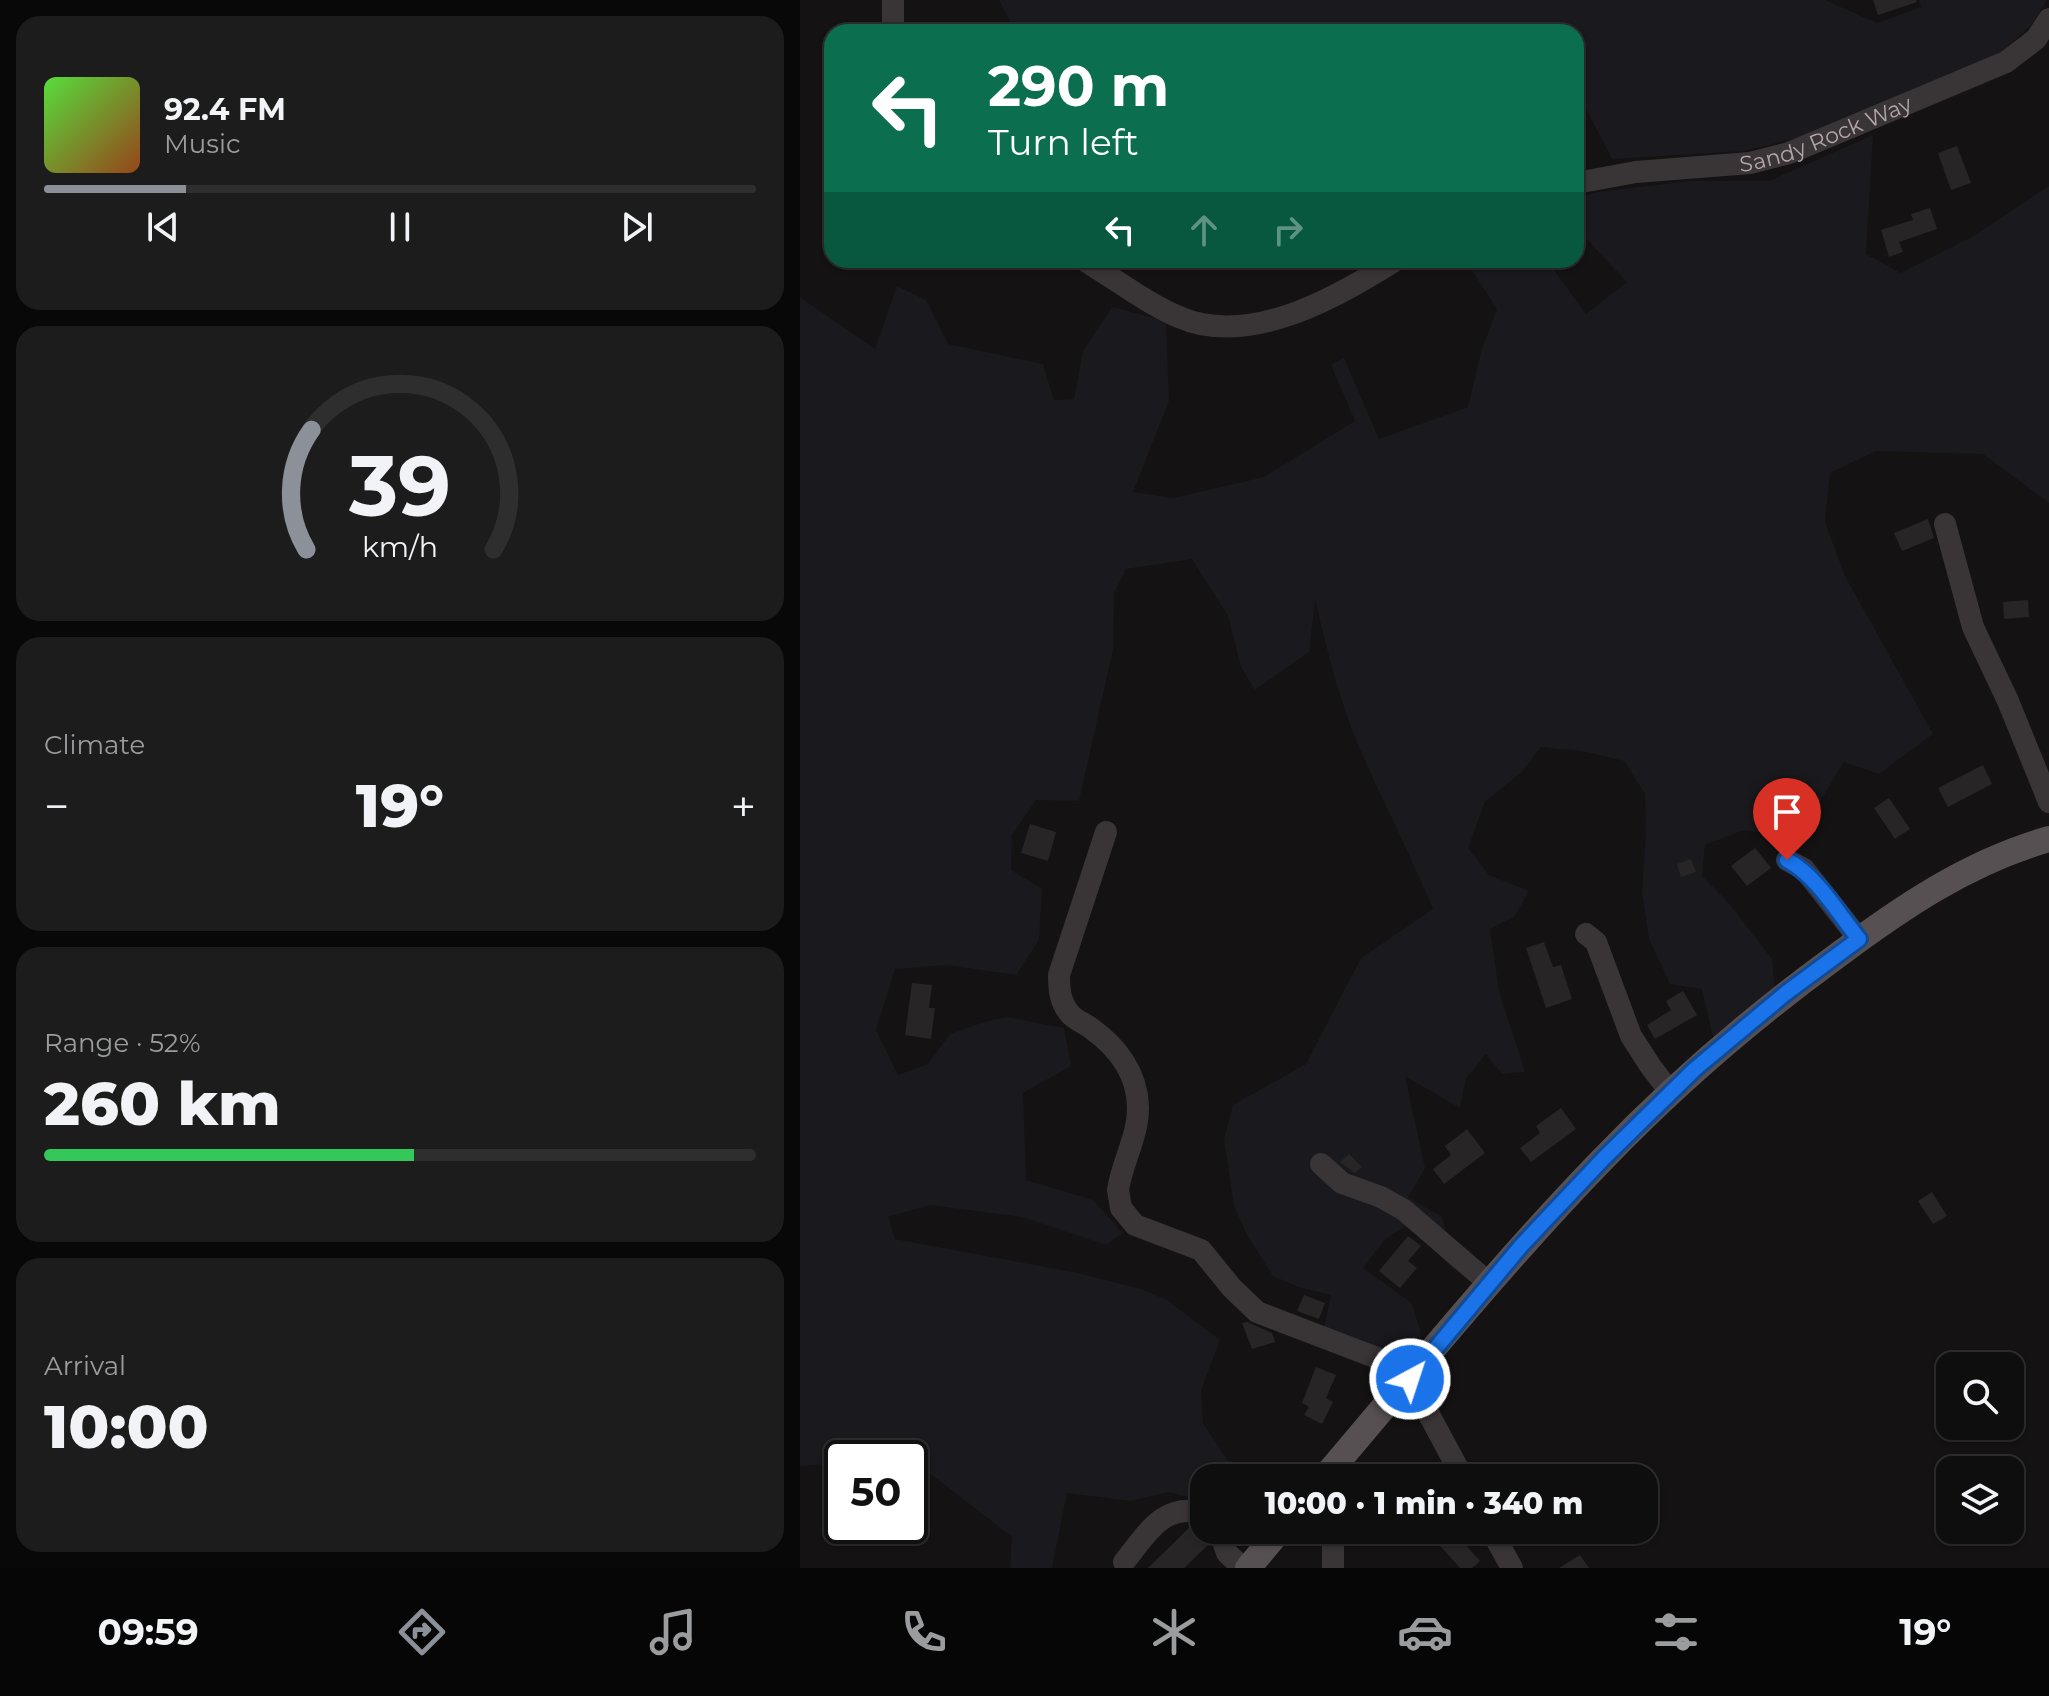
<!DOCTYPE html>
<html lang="en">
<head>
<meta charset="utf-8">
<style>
  body { margin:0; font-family:Montserrat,sans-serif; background:#1d1c1c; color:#f1f3f6; height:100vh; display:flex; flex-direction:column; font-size:30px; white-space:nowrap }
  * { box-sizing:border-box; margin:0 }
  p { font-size:26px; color:#9b9c9e }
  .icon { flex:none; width:44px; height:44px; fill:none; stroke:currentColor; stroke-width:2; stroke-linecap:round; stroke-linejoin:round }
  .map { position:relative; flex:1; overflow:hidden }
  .drawer { display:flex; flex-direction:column; gap:16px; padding:16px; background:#080808; width:800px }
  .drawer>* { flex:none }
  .hud { position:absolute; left:24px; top:24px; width:760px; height:244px; border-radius:24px; box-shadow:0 2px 6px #0004,0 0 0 2px #2f2e2e; background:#0b6e4f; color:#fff; overflow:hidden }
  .controls { position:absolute; left:1136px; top:1352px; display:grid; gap:16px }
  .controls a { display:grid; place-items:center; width:88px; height:88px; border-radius:16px; background:#0f0e0e; box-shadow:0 2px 6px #0004,0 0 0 2px #2f2e2e; font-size:40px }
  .speed { position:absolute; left:24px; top:1440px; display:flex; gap:16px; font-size:40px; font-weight:700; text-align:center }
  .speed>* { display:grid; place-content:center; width:104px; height:104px; border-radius:50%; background:#0f0e0e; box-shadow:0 2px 6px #0004,0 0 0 2px #2f2e2e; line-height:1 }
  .speed .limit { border:4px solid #111; border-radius:12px; background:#fff; color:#111 }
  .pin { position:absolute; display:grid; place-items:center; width:68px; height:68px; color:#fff; margin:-82px -34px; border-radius:50% 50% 50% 0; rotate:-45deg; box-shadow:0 0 8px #0007 }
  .pin .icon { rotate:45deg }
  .me { position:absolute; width:88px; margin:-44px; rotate:40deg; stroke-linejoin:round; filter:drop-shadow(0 0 6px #0008) }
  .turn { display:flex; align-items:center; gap:28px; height:168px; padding:0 32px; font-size:36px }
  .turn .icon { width:104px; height:104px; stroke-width:2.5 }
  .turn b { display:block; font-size:56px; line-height:68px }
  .lanes { display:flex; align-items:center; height:76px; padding:0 32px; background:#0003; justify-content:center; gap:40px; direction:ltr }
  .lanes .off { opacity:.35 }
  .big { font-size:60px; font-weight:800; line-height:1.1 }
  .drawer .card { flex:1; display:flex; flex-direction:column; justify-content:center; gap:12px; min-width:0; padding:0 28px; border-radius:24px; background:#1d1c1c }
  .drawer .dial { align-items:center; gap:0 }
  .dial svg { height:208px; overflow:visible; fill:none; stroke:#2f2e2e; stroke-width:7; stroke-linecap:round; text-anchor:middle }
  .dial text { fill:#f1f3f6; stroke:none }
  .song { display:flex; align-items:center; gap:24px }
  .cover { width:96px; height:96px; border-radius:12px; background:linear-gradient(135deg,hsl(110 70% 55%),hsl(20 70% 35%)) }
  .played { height:8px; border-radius:4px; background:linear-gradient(90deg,#8c9099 20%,#2f2e2e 20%) }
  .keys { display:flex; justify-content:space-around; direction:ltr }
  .heat { display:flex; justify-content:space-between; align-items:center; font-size:44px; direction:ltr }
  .charge { height:12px; border-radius:6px; background:linear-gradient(90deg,#34c759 52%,#2f2e2e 0) }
  .trip { position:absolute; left:390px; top:1464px; width:468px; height:80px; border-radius:24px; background:#0f0e0e; box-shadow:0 2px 6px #0004,0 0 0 2px #2f2e2e; font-weight:800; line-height:80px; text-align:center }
  .tab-bar { display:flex; height:128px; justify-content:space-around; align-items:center; background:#060606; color:#9b9c9e }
  .tab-bar .icon { width:56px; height:56px }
  .tab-bar .current { color:#8c9099 }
  .tab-bar b { font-size:36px; color:#f1f3f6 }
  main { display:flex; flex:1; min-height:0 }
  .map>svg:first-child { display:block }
  .green { fill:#19191e }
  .building { fill:#282526 }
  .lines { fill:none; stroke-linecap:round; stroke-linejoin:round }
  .minor { stroke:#393435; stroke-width:22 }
  .major { stroke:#575052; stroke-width:26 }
  .route-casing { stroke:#114b97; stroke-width:20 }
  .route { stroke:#1a73e8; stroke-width:14 }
  .labels { text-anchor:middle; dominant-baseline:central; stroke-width:8; stroke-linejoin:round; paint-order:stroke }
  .street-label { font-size:22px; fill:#b4a5aa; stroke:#0f0d0d }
</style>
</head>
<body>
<main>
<section class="drawer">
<div class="card">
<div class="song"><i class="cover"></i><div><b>92.4 FM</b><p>Music</p></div></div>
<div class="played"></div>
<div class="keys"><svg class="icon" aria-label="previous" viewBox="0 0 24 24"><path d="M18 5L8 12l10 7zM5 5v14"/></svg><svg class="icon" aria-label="pause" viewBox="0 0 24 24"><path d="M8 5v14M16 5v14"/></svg><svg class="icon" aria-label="next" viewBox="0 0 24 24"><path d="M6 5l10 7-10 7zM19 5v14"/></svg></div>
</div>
<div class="card dial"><svg viewBox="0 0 100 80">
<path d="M14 69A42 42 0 1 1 86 69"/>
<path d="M14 69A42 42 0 0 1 16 23" stroke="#8c9099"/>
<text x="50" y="56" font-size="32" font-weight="700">39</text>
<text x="50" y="72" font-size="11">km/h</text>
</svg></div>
<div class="card"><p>Climate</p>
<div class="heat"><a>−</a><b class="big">19°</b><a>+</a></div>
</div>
<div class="card"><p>Range · 52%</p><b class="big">260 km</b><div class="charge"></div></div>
<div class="card"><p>Arrival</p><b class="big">10:00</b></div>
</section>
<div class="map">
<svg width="1249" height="1568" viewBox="0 0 1249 1568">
  <rect width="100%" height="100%" fill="#141212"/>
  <!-- green -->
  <g class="green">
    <path d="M 199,0 L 1025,0 L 1077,23 L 1121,7 L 1119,0 L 1247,0 L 1232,24 L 1201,53 L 994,139 L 944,151 L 812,159 L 776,90 L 776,32 L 216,32 Z"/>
    <path d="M 1073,135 L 1066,254 L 1101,273 L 1175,235 L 1249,186 L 1249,503 L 1183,454 L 1076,451 L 1030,473 L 1025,522 L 1045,576 L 1133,734 L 1079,774 L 1044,762 L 998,838 L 944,830 L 905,845 L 902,876 L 928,902 L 972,959 L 975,992 L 914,1041 L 902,989 L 870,984 L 849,939 L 842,892 L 846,831 L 845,794 L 824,761 L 781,751 L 741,747 L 722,772 L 685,802 L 668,848 L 689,875 L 729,891 L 715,916 L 690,929 L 699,991 L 725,1072 L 702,1074 L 686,1054 L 666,1078 L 660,1108 L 605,1076 L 625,1168 L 608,1197 L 642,1217 L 656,1272 L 608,1225 L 585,1239 L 563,1268 L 612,1303 L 622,1337 L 602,1356 L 524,1328 L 531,1295 L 498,1287 L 473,1276 L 447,1235 L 434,1206 L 424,1139 L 433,1105 L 506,1064 L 561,958 L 633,909 C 610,854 583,802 559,747 C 539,701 527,649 515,600 L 509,652 L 455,690 L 441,667 L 428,616 L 392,559 L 326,569 L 314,593 L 313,650 L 279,801 L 236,800 L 212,835 L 211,870 L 242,889 L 239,940 L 216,975 L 147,965 L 95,969 L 76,1030 L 98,1075 L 128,1064 L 150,1034 L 184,1022 L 207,1017 L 264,1028 L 271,1066 L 223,1093 L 226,1180 L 293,1200 L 323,1233 L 306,1245 L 222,1217 L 130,1205 L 88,1217 L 95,1239 L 278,1273 L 341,1289 L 367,1300 L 420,1340 L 401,1390 L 403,1423 L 428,1461 L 499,1473 L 496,1478 L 404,1478 L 404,1501 L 369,1492 L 330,1501 L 267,1493 L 252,1568 L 210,1568 L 212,1537 L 110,1458 L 42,1458 L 42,1463 L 0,1466 L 0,297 L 75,349 L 97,286 L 126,300 L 148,344 L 243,364 L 254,400 L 274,399 L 283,351 L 312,307 L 366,321 L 369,401 L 333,492 L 373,498 L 464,477 L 555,421 L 531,365 L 544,358 L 579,439 L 668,407 L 681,352 L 697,309 L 665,260 L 749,260 L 754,270 L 786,314 L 827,282 L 776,228 L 776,198 L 798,192 L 889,181 L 969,181 Z"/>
  </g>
  <!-- building -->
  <g class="building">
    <path d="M 1073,0 L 1116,0 L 1117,2 L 1078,15 Z"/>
    <path d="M 1157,146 L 1171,183 L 1151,190 L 1138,153 Z"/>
    <path d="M 1130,208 L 1137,229 L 1099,242 L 1103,252 L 1089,257 L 1081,230 L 1113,220 L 1111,214 Z"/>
    <path d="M 1128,519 L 1134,538 L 1102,551 L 1094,533 Z"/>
    <path d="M 1228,600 L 1229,617 L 1204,619 L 1203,602 Z"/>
    <path d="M 1183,765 L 1192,784 L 1148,807 L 1138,788 Z"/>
    <path d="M 1089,798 L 1110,829 L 1095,839 L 1074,808 Z"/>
    <path d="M 230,824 L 256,832 L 248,861 L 221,853 Z"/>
    <path d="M 955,848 L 971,868 L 947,886 L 931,866 Z"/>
    <path d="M 891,859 L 896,872 L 881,877 L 877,864 Z"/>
    <path d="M 744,942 L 753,967 L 761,965 L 772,999 L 746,1008 L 726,948 Z"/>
    <path d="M 112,983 L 132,985 L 129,1008 L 135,1008 L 131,1039 L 105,1035 Z"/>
    <path d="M 883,991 L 897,1015 L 855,1039 L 847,1025 L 871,1010 L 866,1001 Z"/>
    <path d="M 761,1108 L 776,1129 L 731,1162 L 720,1148 L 740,1133 L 736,1126 Z"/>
    <path d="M 667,1129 L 685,1153 L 644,1184 L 633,1169 L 651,1155 L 645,1146 Z"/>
    <path d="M 549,1154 L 562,1167 L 555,1173 L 540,1162 Z"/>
    <path d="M 1132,1192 L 1147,1216 L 1133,1224 L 1118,1201 Z"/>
    <path d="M 608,1236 L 621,1246 L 608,1261 L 617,1268 L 600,1288 L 579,1271 Z"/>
    <path d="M 504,1295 L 525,1303 L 519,1319 L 497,1311 Z"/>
    <path d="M 447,1322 L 472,1333 L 475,1342 L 452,1349 L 442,1323 Z"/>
    <path d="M 516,1367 L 536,1375 L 526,1398 L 533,1402 L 522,1424 L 504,1415 L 509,1407 L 502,1403 Z"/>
    <path d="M 438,1463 L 458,1465 L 457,1478 L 437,1478 Z"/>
    <path d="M 392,1525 L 404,1527 L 409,1544 L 384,1568 L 348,1568 Z"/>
    <path d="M 640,1530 L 652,1530 L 680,1561 L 672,1568 L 660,1568 L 632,1537 Z"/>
    <path d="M 780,1555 L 789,1568 L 759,1568 Z"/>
  </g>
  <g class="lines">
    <!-- minor -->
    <g class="minor">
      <path d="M 93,32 L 93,0"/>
      <path id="s1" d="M 776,183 L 836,172 L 950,163 L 989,153 L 1206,62 L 1236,39 L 1249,19"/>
      <path d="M 284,260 C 315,279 346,303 379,317 C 449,348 538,297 596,260"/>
      <path d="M 1145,524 L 1173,627 L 1208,701 L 1249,802"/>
      <path d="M 306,832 L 259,975 C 259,990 260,1003 271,1015 C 277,1021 286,1024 292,1029 C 317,1047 337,1073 338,1106 C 339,1135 322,1162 318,1190 L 321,1208 L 335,1225 L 401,1250 L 432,1288 L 457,1312 L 598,1366 L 610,1379 L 663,1478"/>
      <path d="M 987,860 L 1004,869 L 1059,939"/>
      <path d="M 786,934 L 796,942 L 831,1036 L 851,1067 L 871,1093"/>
      <path d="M 521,1164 L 542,1183 L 581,1197 L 604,1210 L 690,1284"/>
      <path d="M 419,1530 L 427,1553 L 443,1568"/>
      <path d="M 533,1530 L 533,1568"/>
      <path d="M 691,1530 L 712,1568"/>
      <path d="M 324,1562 C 347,1534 363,1502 404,1513"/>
    </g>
    <!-- major -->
    <g class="major">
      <path d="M 524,1478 C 615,1371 704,1261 802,1160 C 873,1086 952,1018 1034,958 C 1101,908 1168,862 1249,839"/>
      <path d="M 448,1568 L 480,1530"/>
    </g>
  </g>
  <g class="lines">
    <defs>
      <path id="route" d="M 610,1379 L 721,1246 L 804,1158 L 895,1069 L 986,993 L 1059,939 C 1037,912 1018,877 987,860"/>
    </defs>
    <!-- route casing -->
    <use href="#route" class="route-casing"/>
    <!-- route -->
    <use href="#route" class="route"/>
  </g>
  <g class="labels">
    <!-- street labels -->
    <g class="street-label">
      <text stroke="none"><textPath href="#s1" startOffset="256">Sandy Rock Way</textPath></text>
    </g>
  </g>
</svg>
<div class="controls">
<a><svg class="icon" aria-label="search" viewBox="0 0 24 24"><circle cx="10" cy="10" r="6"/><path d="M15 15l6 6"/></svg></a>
<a><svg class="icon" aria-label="layers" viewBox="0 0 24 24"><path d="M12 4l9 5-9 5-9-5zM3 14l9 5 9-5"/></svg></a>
</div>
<div class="speed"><div class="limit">50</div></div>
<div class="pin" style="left:987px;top:860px;background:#d93025"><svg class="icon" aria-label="arrive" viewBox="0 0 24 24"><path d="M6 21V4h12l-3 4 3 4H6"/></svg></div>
<svg class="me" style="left:610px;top:1379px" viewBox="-20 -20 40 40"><circle r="17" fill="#1a73e8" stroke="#fff" stroke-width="3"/><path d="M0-11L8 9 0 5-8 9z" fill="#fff"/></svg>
<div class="trip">10:00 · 1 min · 340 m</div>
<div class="hud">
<div class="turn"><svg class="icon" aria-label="left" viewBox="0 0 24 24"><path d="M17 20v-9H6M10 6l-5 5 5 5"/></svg><div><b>290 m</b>Turn left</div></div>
<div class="lanes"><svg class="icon" aria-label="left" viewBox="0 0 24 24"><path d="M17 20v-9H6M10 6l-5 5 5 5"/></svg><svg class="icon off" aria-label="ahead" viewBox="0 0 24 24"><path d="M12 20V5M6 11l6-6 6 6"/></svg><svg class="icon off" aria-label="right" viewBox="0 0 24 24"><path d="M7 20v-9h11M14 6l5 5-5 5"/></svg></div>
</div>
</div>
</main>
<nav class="tab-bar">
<b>09:59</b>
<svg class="icon current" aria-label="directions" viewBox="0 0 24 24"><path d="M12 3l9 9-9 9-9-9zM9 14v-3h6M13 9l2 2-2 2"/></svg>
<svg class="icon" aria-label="music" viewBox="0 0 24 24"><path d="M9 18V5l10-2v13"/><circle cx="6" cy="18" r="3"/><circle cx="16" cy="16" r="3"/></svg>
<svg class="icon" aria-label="phone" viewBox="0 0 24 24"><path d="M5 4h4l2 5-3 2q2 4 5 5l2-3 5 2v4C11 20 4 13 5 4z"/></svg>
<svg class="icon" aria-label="climate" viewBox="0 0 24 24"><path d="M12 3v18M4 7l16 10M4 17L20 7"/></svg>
<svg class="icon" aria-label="car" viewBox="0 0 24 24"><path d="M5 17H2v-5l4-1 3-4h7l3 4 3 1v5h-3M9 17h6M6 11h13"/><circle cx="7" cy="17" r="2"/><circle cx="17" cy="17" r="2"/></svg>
<svg class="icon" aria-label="filters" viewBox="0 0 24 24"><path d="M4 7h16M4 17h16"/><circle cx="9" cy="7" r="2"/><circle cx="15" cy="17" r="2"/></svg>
<b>19°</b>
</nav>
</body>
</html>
